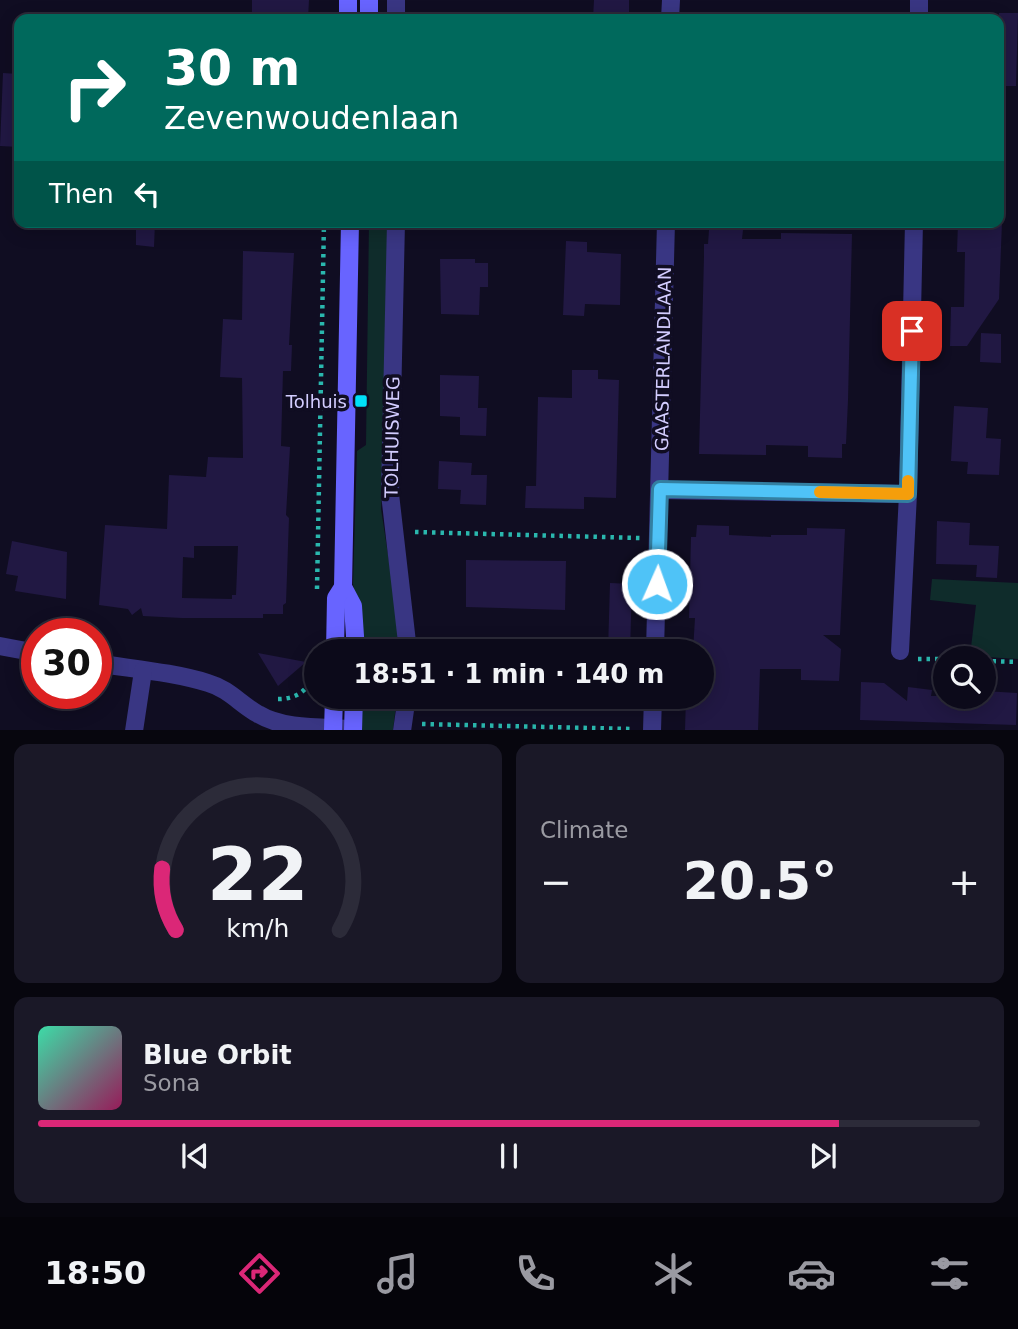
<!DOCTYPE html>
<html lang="en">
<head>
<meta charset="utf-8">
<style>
  body { margin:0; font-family:"DejaVu Sans",sans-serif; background:#1a1827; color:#f1f3f6; height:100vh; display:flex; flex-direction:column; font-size:26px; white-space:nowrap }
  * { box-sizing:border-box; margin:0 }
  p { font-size:23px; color:#9a9aa2 }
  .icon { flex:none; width:38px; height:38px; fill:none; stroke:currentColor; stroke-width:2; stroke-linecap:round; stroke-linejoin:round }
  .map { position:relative; height:730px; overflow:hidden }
  .details { display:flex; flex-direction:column; gap:14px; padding:14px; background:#07060e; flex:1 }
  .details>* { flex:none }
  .guide { position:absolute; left:14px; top:14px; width:990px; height:214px; border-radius:14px; box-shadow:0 4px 18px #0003,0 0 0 2px #2c2b39; background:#00695c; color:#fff; overflow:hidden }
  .tools { position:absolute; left:933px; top:646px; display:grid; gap:14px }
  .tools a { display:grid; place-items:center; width:63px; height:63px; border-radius:50%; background:#0c0a1a; box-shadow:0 4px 18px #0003,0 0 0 2px #2c2b39; font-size:35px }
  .speed { position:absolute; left:21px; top:618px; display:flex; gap:14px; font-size:35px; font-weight:700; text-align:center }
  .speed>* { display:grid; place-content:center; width:91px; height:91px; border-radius:50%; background:#0c0a1a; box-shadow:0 4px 18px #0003,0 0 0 2px #2c2b39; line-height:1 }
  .speed .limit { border:10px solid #d22; background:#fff; color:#111 }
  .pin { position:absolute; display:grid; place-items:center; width:60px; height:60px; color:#fff; margin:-30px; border-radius:14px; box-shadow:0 4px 10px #0006 }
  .me { position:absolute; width:77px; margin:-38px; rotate:2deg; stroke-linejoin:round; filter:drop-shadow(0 0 5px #0008) }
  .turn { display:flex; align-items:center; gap:24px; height:147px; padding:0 35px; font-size:32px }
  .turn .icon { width:91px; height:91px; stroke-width:2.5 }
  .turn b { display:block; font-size:49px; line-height:60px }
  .then { display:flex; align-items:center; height:66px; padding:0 35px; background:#0003; gap:14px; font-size:26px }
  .big { font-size:52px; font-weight:800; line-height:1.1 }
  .details .widget { flex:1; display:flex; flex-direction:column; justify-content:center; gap:10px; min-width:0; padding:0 24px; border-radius:14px; background:#1a1827 }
  .details .dial { align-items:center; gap:0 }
  .dial svg { height:182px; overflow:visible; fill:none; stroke:#2c2b39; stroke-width:7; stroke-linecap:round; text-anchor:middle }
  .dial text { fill:#f1f3f6; stroke:none }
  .song { display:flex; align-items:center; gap:21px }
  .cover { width:84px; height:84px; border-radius:10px; background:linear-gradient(135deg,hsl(160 70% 55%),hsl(330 70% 35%)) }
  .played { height:7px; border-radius:4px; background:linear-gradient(90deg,#db2777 85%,#2c2b39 85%) }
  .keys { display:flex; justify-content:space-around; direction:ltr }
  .heat { display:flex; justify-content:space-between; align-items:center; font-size:38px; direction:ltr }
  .details .tiles { flex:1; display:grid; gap:14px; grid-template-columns:1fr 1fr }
  .widget:last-child { grid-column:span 2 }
  .trip { position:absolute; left:304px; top:639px; width:410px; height:70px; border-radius:35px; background:#0c0a1a; box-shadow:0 4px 18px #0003,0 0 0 2px #2c2b39; font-weight:800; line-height:70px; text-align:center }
  .tab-bar { display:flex; height:112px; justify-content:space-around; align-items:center; background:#05040a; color:#9a9aa2 }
  .tab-bar .icon { width:49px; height:49px }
  .tab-bar .current { color:#db2777 }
  .tab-bar b { font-size:32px; color:#f1f3f6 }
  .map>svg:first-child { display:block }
  .green { fill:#0f2c2b }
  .building { fill:#211843; fill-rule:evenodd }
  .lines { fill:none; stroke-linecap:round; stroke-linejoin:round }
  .path { stroke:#2ab7ae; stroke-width:4.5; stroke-dasharray:3.5 5; stroke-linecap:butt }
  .street { stroke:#393683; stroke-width:18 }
  .secondary { stroke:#6864ff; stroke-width:18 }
  .route-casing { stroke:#337fa1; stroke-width:18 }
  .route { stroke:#4fc3f7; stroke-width:12 }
  .slow { stroke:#f59e0b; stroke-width:12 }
  .poi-dot { fill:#00e0f8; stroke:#100d22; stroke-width:2.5 }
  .labels { text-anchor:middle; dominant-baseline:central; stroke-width:7; stroke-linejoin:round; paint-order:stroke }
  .street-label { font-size:18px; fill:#d3cdff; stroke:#100d22 }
  .poi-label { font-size:18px; fill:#d3cdff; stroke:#100d22; text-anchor:end }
</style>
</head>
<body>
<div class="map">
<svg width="1018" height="731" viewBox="0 0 1018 731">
  <rect width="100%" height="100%" fill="#100d22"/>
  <!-- green -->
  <g class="green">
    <path d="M 369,222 L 387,222 L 387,364 L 381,509 L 394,594 L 399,651 L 362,651 L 359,615 L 353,584 L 357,451 L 366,445 Z"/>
    <path d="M 932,579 L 1018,583 L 1018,659 L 970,656 L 976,605 L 930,600 Z"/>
    <path d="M 360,697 L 397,697 L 393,730 L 359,731 Z"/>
  </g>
  <!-- building -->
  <g class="building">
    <path d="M 252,0 L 309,0 L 308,19 L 252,19 Z"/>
    <path d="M 594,0 L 629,0 L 629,19 L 593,19 Z"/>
    <path d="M 999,13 L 1018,13 L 1016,86 L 999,86 Z"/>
    <path d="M 3,73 L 19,74 L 19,147 L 0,146 Z"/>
    <path d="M 136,222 L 155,222 L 154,247 L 136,245 Z"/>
    <path d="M 958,222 L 1002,222 L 999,299 L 967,346 L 950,346 L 951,307 L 964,307 L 965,252 L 957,252 Z"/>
    <path d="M 709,230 L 743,230 L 742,239 L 781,239 L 781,233 L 852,234 L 848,400 L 846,444 L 842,444 L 842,458 L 808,457 L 808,446 L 766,445 L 766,455 L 699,454 L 704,256 L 704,244 L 708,244 Z"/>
    <path d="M 566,241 L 587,242 L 587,252 L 621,254 L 620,305 L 585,304 L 584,316 L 563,315 Z"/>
    <path d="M 243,251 L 294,253 L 289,345 L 292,345 L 291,371 L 283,371 L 281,446 L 290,447 L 286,515 L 289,518 L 286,603 L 283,605 L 283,614 L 263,614 L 263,618 L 182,618 L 143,616 L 141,608 L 132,615 L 128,609 L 99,605 L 105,525 L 167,529 L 169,475 L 206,477 L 208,457 L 243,458 L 242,378 L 220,377 L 223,319 L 242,320 ZM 194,546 L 238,546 L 236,595 L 232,595 L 232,599 L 182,598 L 183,557 L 194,558 Z"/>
    <path d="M 440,259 L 475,259 L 475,263 L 488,263 L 488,287 L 480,287 L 479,315 L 441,314 Z"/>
    <path d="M 981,333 L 1001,334 L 1001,363 L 980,362 Z"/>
    <path d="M 572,370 L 598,370 L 598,379 L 619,380 L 616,498 L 584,497 L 584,509 L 525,508 L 526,486 L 536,486 L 538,397 L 572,398 Z"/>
    <path d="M 440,375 L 479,376 L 478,408 L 487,408 L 486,436 L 460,435 L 460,417 L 440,416 Z"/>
    <path d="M 954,406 L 988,408 L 986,438 L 1001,439 L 999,475 L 967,474 L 968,462 L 951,461 Z"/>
    <path d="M 439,461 L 472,463 L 471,475 L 487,475 L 486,505 L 460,504 L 461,490 L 438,489 Z"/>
    <path d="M 937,521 L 970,523 L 969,545 L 999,546 L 997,578 L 976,577 L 977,565 L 936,564 Z"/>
    <path d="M 697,525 L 729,526 L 729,535 L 771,537 L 771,535 L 807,535 L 807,528 L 845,529 L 840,635 L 823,635 L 841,649 L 839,681 L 801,680 L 801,669 L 760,669 L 758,731 L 685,730 L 686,698 L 702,696 L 702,651 L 693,651 L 695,618 L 689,618 L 691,537 L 696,537 Z"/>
    <path d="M 12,541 L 67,552 L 66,599 L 15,591 L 18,576 L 6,574 Z"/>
    <path d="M 466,560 L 566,561 L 565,610 L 466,607 Z"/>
    <path d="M 610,583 L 632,584 L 630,651 L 608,651 Z"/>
    <path d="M 258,653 L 306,662 L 278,686 Z"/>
    <path d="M 861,682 L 884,683 L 907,701 L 908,687 L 932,690 L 931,696 L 984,696 L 984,691 L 1017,693 L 1016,725 L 860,720 Z"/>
  </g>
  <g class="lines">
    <!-- path -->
    <g class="path">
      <path d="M 415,532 L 640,538"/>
      <path d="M 317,589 L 324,222"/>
      <path d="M 918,659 L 945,659"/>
      <path d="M 984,661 L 1018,662"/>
      <path d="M 278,699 C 305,699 315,681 316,657"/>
      <path d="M 422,724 L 633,729"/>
    </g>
    <!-- street -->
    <g class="street">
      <path d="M 396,19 L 396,0"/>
      <path d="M 670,19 L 671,0"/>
      <path d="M 919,19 L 919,0"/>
      <path d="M 396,222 L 390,494 L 408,651"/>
      <path d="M 660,490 L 908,494"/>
      <path d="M 0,646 L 37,653"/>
      <path d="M 655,651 L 666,222"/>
      <path d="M 900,651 L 908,494 L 914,222"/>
      <path d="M 96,663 C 133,669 172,672 208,683 C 229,689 240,704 258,714 C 284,730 324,727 353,729"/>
      <path d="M 134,731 L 143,671"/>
      <path d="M 402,731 L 407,696"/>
      <path d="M 652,731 L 653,696"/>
    </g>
    <!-- secondary -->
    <g class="secondary">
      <path d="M 348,19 L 348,0"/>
      <path d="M 369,19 L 369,0"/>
      <path d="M 343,587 L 353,606 L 356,651"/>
      <path d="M 335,651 L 336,598 L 343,587 L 350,222"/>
      <path d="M 333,731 L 334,696"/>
      <path d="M 353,731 L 354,696"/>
    </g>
  </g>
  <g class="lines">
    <defs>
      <path id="route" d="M 657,584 L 660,489 L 908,494 L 912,331"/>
    </defs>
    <!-- route casing -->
    <use href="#route" class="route-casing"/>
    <!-- route -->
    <use href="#route" class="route"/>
    <!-- slow -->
    <path class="slow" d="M 820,492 L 908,494 L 908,481"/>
  </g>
  <!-- markers -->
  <rect class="poi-dot" x="354" y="394" width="14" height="14" rx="3.5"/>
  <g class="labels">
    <!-- street labels -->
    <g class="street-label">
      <text transform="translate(663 359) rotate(-89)">GAASTERLANDLAAN</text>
      <text transform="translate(392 437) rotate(-89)">TOLHUISWEG</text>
    </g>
    <!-- poi labels -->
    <g class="poi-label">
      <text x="347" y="401">Tolhuis</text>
    </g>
  </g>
</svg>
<div class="tools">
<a><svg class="icon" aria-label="search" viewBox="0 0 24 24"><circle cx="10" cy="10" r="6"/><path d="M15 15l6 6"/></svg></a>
</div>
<div class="speed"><div class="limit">30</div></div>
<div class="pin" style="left:912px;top:331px;background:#d93025"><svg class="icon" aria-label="arrive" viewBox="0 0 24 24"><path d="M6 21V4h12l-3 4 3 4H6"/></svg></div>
<svg class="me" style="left:657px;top:584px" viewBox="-20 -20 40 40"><circle r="17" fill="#4fc3f7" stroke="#fff" stroke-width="3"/><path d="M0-11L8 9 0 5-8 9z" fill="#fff"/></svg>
<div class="trip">18:51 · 1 min · 140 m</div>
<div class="guide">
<div class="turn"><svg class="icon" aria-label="right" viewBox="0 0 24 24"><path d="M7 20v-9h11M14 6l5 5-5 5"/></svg><div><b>30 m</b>Zevenwoudenlaan</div></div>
<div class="then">Then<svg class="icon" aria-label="left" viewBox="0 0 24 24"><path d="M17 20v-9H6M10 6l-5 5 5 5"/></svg></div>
</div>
</div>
<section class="details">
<div class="tiles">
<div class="widget dial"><svg viewBox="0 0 100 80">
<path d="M14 69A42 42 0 1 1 86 69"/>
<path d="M14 69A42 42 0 0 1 8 42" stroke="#db2777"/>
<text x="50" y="56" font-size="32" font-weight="700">22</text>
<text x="50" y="72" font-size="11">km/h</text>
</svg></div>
<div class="widget"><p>Climate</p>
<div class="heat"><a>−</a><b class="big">20.5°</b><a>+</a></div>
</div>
<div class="widget">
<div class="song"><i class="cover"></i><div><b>Blue Orbit</b><p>Sona</p></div></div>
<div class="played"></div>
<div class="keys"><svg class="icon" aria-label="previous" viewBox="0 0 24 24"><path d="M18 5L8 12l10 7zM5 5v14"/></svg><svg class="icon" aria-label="pause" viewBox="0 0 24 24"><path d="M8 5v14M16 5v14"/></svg><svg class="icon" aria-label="next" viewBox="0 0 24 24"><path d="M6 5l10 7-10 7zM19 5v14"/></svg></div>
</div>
</div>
</section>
<nav class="tab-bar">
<b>18:50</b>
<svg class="icon current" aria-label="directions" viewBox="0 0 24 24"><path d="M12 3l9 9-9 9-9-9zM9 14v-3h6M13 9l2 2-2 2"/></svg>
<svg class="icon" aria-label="music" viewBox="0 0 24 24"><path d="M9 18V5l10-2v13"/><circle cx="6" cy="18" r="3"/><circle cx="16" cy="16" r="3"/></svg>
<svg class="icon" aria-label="phone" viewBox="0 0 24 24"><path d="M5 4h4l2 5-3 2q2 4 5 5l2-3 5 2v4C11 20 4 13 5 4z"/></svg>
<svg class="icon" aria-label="climate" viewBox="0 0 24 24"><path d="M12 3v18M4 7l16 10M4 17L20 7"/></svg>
<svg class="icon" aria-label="car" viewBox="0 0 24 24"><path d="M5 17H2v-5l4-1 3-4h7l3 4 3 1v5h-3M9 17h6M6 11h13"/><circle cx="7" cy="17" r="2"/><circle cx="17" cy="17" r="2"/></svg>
<svg class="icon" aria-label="filters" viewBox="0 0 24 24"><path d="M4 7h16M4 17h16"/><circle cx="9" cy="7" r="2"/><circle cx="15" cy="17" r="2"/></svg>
</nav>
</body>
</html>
